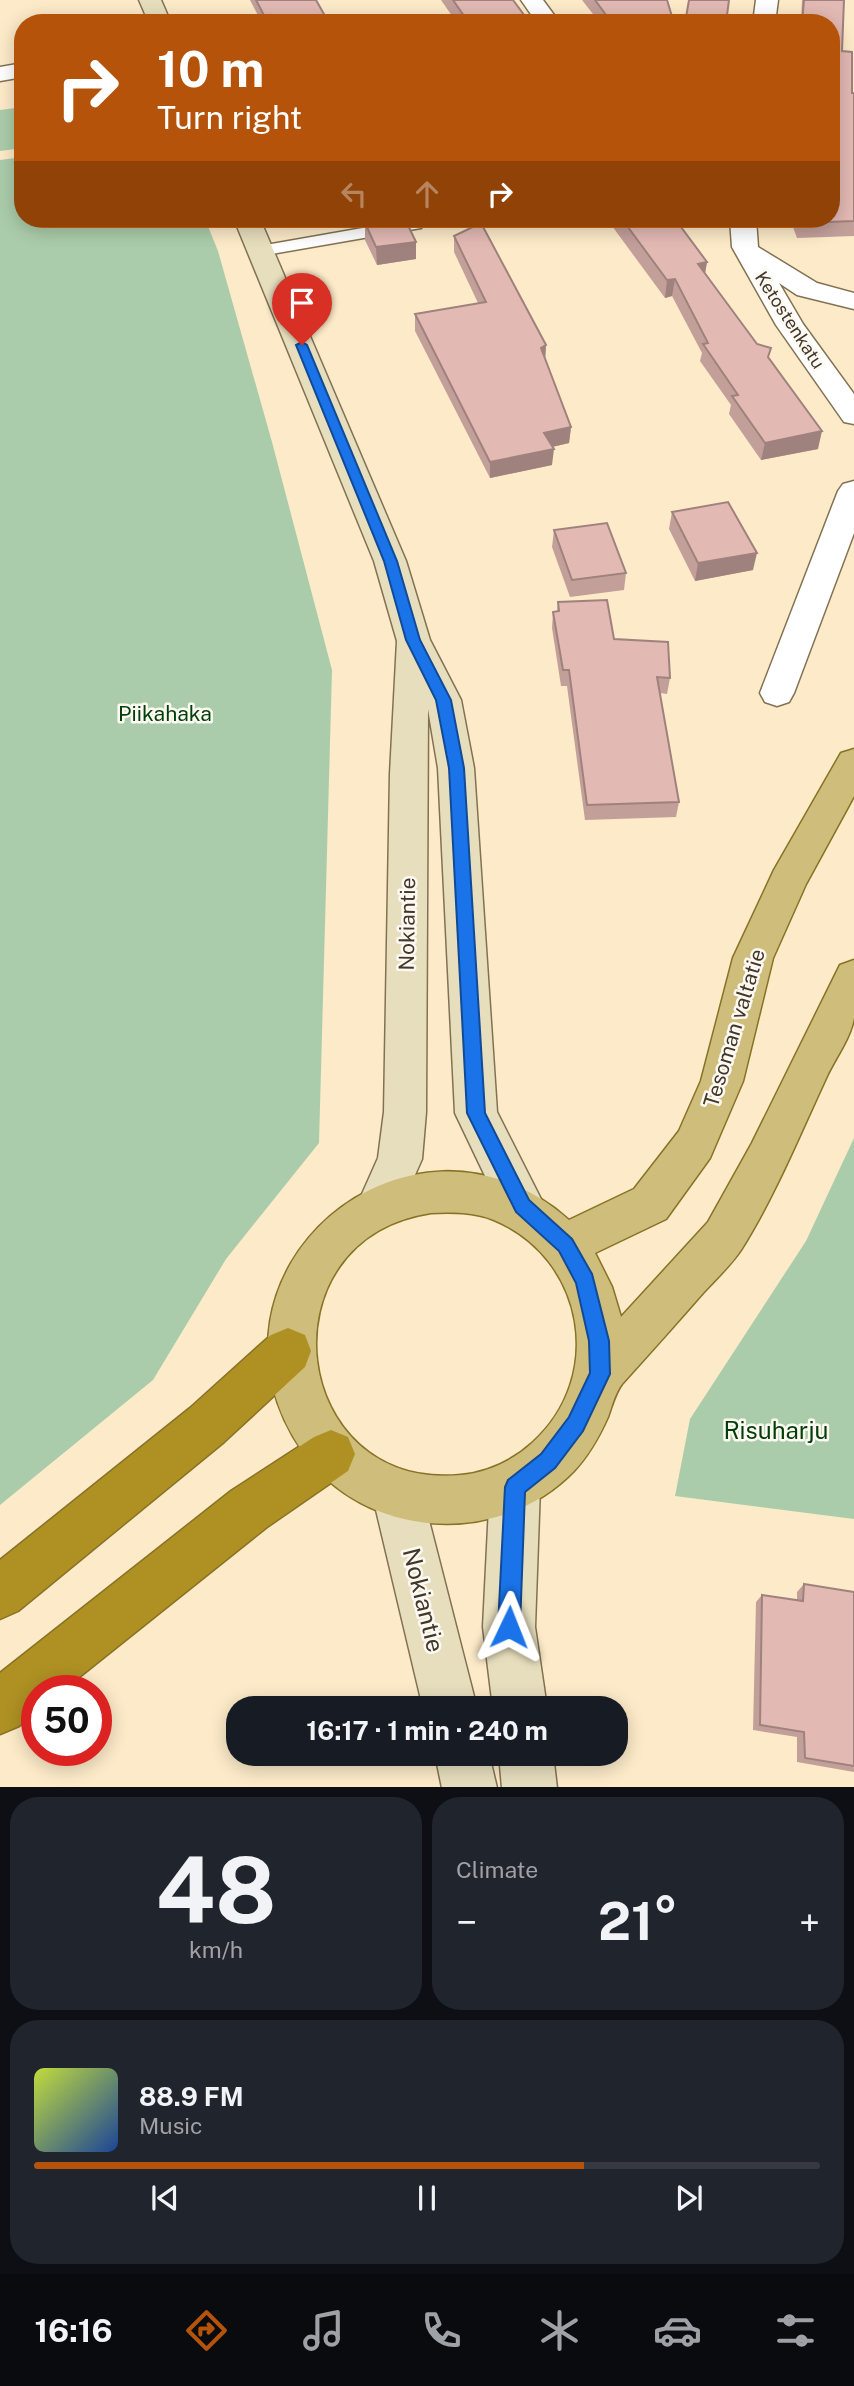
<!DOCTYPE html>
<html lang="en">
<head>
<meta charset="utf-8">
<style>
  body { margin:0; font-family:"Public Sans",sans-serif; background:#20242c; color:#f1f3f6; height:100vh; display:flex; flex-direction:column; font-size:26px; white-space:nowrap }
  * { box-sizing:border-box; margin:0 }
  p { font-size:23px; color:#9ea1a6 }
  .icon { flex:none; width:38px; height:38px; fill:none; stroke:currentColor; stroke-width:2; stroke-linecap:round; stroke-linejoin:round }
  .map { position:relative; height:1787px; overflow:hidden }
  .side { display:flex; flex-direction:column; gap:10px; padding:10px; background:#0d0f14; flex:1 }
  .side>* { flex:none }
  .banner { position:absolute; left:14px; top:14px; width:826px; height:214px; border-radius:28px; box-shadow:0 4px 18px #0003; background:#b45309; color:#fff; overflow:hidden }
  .speed { position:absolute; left:21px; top:1675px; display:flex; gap:14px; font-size:35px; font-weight:700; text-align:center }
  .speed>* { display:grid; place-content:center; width:91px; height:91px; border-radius:50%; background:#171b24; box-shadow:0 4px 18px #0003; line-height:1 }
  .speed .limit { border:10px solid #d22; background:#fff; color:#111 }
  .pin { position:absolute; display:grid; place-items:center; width:60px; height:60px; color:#fff; margin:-72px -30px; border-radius:50% 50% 50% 0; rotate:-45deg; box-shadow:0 0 7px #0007 }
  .pin .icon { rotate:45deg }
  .me { position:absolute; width:77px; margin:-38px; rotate:2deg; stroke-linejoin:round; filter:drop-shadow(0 0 5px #0008) }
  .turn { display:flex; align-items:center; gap:24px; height:147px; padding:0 28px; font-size:32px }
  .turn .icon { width:91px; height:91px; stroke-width:2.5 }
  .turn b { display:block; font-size:49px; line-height:60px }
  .lanes { display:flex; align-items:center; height:66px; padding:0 28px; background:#0003; justify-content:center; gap:35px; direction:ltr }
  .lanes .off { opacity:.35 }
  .big { font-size:52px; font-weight:700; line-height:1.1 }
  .side .widget { flex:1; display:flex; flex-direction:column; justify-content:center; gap:10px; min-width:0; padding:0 24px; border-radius:28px; background:#20242c }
  .side .dial { align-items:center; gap:0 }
  .dial b { font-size:91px; line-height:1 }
  .song { display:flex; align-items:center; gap:21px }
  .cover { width:84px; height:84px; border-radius:10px; background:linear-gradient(135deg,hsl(70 70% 55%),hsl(220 70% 35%)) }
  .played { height:7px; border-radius:4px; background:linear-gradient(90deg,#b45309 70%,#363941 70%) }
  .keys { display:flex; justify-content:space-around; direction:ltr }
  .heat { display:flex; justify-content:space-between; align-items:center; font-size:38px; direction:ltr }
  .side .tiles { flex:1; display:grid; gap:10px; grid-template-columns:1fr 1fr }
  .widget:last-child { grid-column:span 2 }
  .trip { position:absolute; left:226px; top:1696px; width:402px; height:70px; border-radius:28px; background:#171b24; box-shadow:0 4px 18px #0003; font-weight:700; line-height:70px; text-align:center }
  .tab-bar { display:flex; height:112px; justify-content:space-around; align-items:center; background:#090b0e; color:#9ea1a6 }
  .tab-bar .icon { width:49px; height:49px }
  .tab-bar .current { color:#b45309 }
  .tab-bar b { font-size:32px; color:#f1f3f6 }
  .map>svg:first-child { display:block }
  .green { fill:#abccaa }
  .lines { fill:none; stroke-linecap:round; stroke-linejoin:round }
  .service-casing { stroke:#827253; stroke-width:3 }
  .minor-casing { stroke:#827253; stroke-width:3 }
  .secondary-casing { stroke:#827253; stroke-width:3 }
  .primary-casing { stroke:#887226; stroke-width:3 }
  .motorway-casing { stroke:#887226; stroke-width:3 }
  .service { fill:#fff; fill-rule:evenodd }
  .minor { fill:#fff; fill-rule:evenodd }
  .secondary { fill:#e7debd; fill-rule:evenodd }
  .primary { fill:#cfbd7b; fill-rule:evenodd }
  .motorway { fill:#af9123; fill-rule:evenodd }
  .wall { fill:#c39f9a }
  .shaded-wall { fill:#9f827d }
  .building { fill:#e3b9b3; stroke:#9f827d; stroke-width:2 }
  .route { fill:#1a73e8; stroke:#114b97; stroke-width:2 }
  .labels { text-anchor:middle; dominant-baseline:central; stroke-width:5; stroke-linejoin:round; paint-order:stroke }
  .far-street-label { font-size:18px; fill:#40392b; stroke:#fdf9f2 }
  .park-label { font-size:21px; fill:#003f07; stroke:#fdf9f2 }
  .street-label { font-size:21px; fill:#40392b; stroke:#fdf9f2 }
  .near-park-label { font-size:24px; fill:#003f07; stroke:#fdf9f2 }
  .near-street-label { font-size:24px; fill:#40392b; stroke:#fdf9f2 }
</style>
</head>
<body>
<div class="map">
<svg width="854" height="1788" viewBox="0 0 854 1788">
  <rect width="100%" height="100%" fill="#fceac8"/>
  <!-- green -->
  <g class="green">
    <path d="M 23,107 L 23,148 L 0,151 L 0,110 Z"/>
    <path d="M 23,157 L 23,219 L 205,219 L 218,251 L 272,442 L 332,670 L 319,1143 L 226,1259 L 153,1380 L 0,1505 L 0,160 Z"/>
    <path d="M 854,1138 L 854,1519 L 675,1496 L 690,1419 L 806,1241 Z"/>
  </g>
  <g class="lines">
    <defs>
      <path id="service" d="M 414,219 L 421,220 L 424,224 L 421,228 L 260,256 L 251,251 L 260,246 Z"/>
      <g id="minor">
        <path d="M 521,0 L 543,0 L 560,23 L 537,23 Z"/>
        <path d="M 756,0 L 778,0 L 775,23 L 753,23 Z"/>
        <path d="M 23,63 L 23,77 L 0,81 L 0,67 Z"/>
        <path d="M 730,219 L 756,219 L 758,247 L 817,283 L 854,293 L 854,309 L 797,295 L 779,283 L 803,324 L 854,394 L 854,424 L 844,422 L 776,325 L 732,247 Z"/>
        <path d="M 854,481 L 854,533 L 794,693 L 789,702 L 777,706 L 765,702 L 760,693 L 838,491 L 843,484 Z"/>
      </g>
      <g id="secondary">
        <path d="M 139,0 L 161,0 L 171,23 L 149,23 Z"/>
        <path d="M 234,219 L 260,219 L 406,561 L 430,640 L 461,700 L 474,768 L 497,1112 L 545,1207 L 539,1222 L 523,1228 L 507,1222 L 455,1113 L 438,768 L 428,709 L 426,1112 L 422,1159 L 396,1218 L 380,1224 L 364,1218 L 358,1203 L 378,1158 L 384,1112 L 390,774 L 397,641 L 374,561 Z"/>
        <path d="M 515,1462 L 532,1470 L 540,1487 L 535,1627 L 547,1708 L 493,1708 L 483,1627 L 490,1487 L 498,1470 Z"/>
        <path d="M 397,1468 L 415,1475 L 422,1493 L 477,1708 L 423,1708 L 372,1493 L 379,1475 Z"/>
        <path d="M 435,1754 L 489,1754 L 497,1788 L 442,1788 Z"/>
        <path d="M 499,1754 L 553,1754 L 557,1788 L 502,1788 Z"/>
      </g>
      <path id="primary" d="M 854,749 L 854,796 L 806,884 L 773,958 L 743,1081 L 710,1158 L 666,1219 L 595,1253 L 612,1287 L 621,1317 L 708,1222 L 752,1143 L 840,965 L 854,960 C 854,978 854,1000 854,1018 C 851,1037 835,1059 827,1076 C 800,1134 775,1196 741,1250 C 731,1265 716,1279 703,1293 C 676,1324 649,1354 622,1384 C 615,1393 612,1406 608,1417 C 599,1437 589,1455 574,1471 C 500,1548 364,1540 303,1452 C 180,1275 409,1078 569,1220 L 634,1189 L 679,1131 L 701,1081 L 733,958 L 774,870 L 841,753 ZM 431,1213 C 452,1212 474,1212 494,1220 C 585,1258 606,1377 532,1443 C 512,1461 489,1472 461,1475 C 289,1492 259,1239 431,1213 Z"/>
      <g id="motorway">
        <path d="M 288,1328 L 305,1335 L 311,1351 L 305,1367 L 224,1442 L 18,1611 L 0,1619 L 0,1560 L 190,1408 L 271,1335 Z"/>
        <path d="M 331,1430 L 348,1437 L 355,1454 L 348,1471 L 267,1527 L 63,1690 L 37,1690 L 37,1712 L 19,1726 L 0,1734 L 0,1673 L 231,1491 L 314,1437 Z"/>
      </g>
    </defs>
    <!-- service casing -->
    <use href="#service" class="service-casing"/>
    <!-- minor casing -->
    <use href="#minor" class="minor-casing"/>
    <!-- secondary casing -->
    <use href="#secondary" class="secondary-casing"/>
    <!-- primary casing -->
    <use href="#primary" class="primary-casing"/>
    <!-- motorway casing -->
    <use href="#motorway" class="motorway-casing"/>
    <!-- service -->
    <use href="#service" class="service"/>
    <!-- minor -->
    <use href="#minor" class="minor"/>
    <!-- secondary -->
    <use href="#secondary" class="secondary"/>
    <!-- primary -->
    <use href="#primary" class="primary"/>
    <!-- motorway -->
    <use href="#motorway" class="motorway"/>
  </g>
  <!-- wall -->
  <g class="wall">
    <path d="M 250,0 L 316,0 L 329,23 L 262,23 Z"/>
    <path d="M 441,0 L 513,0 L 530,23 L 457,23 Z"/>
    <path d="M 582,0 L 667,0 L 674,23 L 600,23 Z"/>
    <path d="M 802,0 L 844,0 L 842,51 L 852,93 L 854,93 L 854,236 L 797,238 L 790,219 L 831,219 L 831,23 L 801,23 Z"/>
    <path d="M 355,219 L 405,219 L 416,242 L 416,259 L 377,265 L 365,240 L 365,225 L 359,226 Z"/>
    <path d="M 608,219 L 675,219 L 707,262 L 705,273 L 757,344 L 769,358 L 818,449 L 761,460 L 729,414 L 731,405 L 700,361 L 702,353 L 672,296 L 665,298 L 612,226 Z"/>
    <path d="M 454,236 L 546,345 L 545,360 L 571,427 L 569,443 L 552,447 L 552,465 L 490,478 L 415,331 L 415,314 L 478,303 L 454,252 Z"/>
    <path d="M 672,512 L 753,570 L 695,581 L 669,529 Z"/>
    <path d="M 554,530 L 626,573 L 624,590 L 570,597 L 552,547 Z"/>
    <path d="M 558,602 L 614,639 L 670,678 L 667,694 L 660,693 L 679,802 L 676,817 L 585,820 L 567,686 L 561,686 L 552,628 L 553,612 L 557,612 Z"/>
    <path d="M 804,1584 L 854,1592 L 854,1772 L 797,1762 L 797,1737 L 753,1730 L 756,1602 L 762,1595 L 797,1600 L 797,1592 Z"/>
  </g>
  <!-- shaded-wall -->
  <g class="shaded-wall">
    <path d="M 358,219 L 397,219 L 359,226 Z"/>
    <path d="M 416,242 L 416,259 L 377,265 L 376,247 Z"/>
    <path d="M 707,262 L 704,279 L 698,264 Z"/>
    <path d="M 675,279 L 672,296 L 665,298 L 667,280 Z"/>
    <path d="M 546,345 L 545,361 L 541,348 Z"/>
    <path d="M 571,427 L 569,443 L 543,449 L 544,433 Z"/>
    <path d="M 822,431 L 818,449 L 761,460 L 765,443 Z"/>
    <path d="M 554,449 L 552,465 L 490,478 L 490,462 Z"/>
    <path d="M 757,553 L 753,570 L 695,581 L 698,563 Z"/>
  </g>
  <!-- building -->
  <g class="building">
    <path d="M 256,0 L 316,0 L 329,23 L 268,23 Z"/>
    <path d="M 453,0 L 513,0 L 530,23 L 469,23 Z"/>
    <path d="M 595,0 L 667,0 L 674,23 L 612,23 Z"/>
    <path d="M 689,0 L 729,0 L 726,23 L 685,23 Z"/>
    <path d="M 804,0 L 844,0 L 842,51 L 852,52 L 852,93 L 854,93 L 854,221 L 801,223 L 799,219 L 831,219 L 831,23 L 802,23 Z"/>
    <path d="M 390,219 L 405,219 L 416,242 L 376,247 L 365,223 Z"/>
    <path d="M 622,219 L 675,219 L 707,262 L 698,264 L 757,344 L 771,348 L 768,357 L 822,431 L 765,443 L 732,396 L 738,395 L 703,344 L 708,343 L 675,279 L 667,280 Z"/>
    <path d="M 481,223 L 546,345 L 541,348 L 571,427 L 544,433 L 554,449 L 490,462 L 415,314 L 486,302 L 454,236 Z"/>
    <path d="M 728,502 L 757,553 L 698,563 L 672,512 Z"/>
    <path d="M 607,523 L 626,573 L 572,580 L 554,530 Z"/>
    <path d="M 607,600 L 614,639 L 668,642 L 670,678 L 657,677 L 679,802 L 587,805 L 569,670 L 563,670 L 553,612 L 559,611 L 558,602 Z"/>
    <path d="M 804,1584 L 854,1592 L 854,1766 L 805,1758 L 804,1732 L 760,1725 L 762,1595 L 803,1601 Z"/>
  </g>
  <!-- route -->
  <path class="route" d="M 302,342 L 307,345 L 397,561 L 420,640 L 451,700 L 464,768 L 485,1113 L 529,1200 L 572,1239 L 592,1274 L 609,1341 L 610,1374 L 583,1431 L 555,1468 L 525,1492 L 520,1627 L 517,1635 L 509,1638 L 502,1635 L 498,1627 L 505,1487 L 508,1480 L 541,1454 L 569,1417 L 590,1373 L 589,1341 L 576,1283 L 559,1251 L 516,1212 L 467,1113 L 449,768 L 436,700 L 406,640 L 384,561 L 296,345 Z"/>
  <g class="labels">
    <!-- far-street labels -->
    <g class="far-street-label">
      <text transform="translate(790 320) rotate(57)">Ketostenkatu</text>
    </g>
    <!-- park labels -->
    <g class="park-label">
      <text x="165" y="713">Piikahaka</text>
    </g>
    <!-- street labels -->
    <g class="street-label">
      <text transform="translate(407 924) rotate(-89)">Nokiantie</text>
      <text transform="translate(734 1028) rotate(-73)">Tesoman valtatie</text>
    </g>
    <!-- near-park labels -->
    <g class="near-park-label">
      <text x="776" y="1430">Risuharju</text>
    </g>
    <!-- near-street labels -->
    <g class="near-street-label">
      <text transform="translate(424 1600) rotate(76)">Nokiantie</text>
    </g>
  </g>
</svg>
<div class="speed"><div class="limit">50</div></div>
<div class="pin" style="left:302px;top:345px;background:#d93025"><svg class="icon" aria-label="arrive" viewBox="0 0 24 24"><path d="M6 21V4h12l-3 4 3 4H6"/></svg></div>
<svg class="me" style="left:509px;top:1627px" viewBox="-20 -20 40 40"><path d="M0-17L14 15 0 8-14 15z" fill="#1a73e8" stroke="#fff" stroke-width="4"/></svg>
<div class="trip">16:17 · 1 min · 240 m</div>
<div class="banner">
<div class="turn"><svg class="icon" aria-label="right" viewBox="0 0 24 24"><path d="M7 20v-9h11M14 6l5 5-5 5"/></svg><div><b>10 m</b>Turn right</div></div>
<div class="lanes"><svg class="icon off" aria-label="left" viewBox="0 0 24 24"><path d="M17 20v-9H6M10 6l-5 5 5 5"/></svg><svg class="icon off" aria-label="ahead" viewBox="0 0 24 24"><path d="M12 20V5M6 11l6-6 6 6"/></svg><svg class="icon" aria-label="right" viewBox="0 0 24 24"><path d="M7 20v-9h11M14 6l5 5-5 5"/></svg></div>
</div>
</div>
<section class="side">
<div class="tiles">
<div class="widget dial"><b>48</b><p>km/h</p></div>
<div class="widget"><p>Climate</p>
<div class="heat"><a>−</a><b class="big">21°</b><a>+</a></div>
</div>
<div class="widget">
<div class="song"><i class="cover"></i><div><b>88.9 FM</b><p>Music</p></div></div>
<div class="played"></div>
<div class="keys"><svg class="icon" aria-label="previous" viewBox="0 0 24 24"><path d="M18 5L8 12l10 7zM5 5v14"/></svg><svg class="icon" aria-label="pause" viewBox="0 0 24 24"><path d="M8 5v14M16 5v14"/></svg><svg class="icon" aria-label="next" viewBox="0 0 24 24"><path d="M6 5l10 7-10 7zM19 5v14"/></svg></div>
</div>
</div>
</section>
<nav class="tab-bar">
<b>16:16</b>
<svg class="icon current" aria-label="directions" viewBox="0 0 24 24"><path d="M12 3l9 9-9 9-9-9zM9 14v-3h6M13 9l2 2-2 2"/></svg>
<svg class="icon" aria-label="music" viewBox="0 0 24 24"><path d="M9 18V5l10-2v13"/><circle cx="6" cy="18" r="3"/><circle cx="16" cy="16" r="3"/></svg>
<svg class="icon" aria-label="phone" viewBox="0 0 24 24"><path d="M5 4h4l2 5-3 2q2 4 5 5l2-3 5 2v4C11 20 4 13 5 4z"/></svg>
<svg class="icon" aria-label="climate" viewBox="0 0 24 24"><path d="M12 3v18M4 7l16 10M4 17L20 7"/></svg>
<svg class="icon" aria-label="car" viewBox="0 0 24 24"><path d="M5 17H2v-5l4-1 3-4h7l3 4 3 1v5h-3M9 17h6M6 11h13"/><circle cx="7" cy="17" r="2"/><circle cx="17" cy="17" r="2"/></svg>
<svg class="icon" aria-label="filters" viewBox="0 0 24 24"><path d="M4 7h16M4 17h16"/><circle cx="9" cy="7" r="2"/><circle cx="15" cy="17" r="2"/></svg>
</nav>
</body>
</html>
